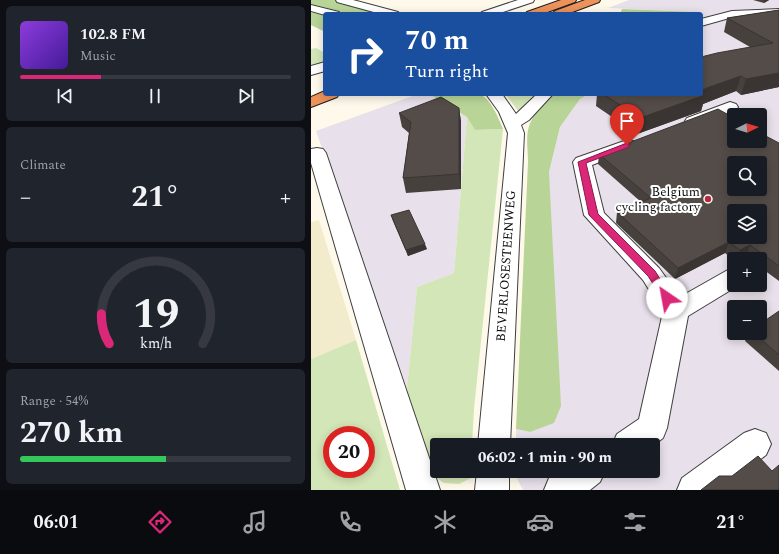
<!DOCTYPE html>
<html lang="en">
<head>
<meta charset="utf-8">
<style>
  body { margin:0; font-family:Spectral,serif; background:#20242c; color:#f1f3f6; height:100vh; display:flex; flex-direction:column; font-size:15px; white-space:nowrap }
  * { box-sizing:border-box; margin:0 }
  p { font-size:13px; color:#9ea1a6 }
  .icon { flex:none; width:22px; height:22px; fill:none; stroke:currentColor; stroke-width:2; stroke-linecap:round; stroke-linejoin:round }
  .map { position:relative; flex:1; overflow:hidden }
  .side { display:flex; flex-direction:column; gap:6px; padding:6px; background:#0d0f14; width:311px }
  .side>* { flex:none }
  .banner { position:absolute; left:12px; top:12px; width:380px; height:84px; border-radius:4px; box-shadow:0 2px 10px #0003; background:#1a4fa0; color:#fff; overflow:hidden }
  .needle { width:26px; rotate:85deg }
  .fabs { position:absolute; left:416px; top:108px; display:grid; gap:8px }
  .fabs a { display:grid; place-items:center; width:40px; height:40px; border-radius:4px; background:#171b24; box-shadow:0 2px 10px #0003; font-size:20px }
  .speed { position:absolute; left:12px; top:426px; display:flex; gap:8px; font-size:20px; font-weight:700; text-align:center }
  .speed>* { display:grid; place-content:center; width:52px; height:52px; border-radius:50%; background:#171b24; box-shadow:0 2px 10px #0003; line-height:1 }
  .speed .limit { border:6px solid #d22; background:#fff; color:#111 }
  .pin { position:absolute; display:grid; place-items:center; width:34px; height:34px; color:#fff; margin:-41px -17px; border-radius:50% 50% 50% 0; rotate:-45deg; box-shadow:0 0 4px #0007 }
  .pin .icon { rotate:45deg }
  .me { position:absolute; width:44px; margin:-22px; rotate:327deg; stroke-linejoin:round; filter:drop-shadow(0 0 3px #0008) }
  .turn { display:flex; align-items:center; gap:14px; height:84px; padding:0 16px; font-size:18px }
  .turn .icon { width:52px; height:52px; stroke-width:2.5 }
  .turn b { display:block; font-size:28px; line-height:34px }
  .big { font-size:30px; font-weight:700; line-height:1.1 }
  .side .card { flex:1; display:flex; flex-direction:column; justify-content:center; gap:6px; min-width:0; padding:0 14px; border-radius:6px; background:#20242c }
  .side .dial { align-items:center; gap:0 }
  .dial svg { height:104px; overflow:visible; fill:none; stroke:#363941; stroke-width:7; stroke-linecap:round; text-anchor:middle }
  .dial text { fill:#f1f3f6; stroke:none }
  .song { display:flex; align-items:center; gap:12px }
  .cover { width:48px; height:48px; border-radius:6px; background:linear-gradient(135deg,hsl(270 70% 55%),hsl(260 70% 35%)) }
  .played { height:4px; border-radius:2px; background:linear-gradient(90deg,#db2777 30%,#363941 30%) }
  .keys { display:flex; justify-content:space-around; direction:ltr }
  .heat { display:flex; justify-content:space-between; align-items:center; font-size:22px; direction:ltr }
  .charge { height:6px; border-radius:3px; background:linear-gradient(90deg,#34c759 54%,#363941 0) }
  .trip { position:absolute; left:119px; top:438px; width:230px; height:40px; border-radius:4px; background:#171b24; box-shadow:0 2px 10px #0003; font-weight:700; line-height:40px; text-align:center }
  .tab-bar { display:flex; height:64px; justify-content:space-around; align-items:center; background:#090b0e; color:#9ea1a6 }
  .tab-bar .icon { width:28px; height:28px }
  .tab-bar .on { color:#db2777 }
  .tab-bar b { font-size:18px; color:#f1f3f6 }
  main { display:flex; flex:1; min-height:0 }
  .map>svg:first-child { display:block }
  .industrial { fill:#e8e0ea; fill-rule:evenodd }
  .farmland { fill:#f2eccd }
  .green { fill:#d3e6b7; fill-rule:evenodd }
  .forest { fill:#b8d597 }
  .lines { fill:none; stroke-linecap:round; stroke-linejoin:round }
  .minor-casing { stroke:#3e3e3e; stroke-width:2 }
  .highway-casing { stroke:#1c1c1c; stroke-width:2 }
  .minor { fill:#fff; fill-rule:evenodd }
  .highway { fill:#ec925b; fill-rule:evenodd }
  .wall { fill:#47413e }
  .shaded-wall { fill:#3a3532 }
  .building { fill:#534c48; stroke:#3a3532; fill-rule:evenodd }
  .route { fill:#db2777; stroke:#8e194d }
  .poi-dot { fill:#b32c3d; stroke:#fff; stroke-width:1.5 }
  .labels { text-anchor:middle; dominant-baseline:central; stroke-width:4; stroke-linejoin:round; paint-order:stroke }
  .poi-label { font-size:13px; fill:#0b0b0b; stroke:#fff; text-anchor:end }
  .street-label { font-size:13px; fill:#0b0b0b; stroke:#fff }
</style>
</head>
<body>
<main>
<section class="side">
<div class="card">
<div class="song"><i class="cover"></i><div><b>102.8 FM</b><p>Music</p></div></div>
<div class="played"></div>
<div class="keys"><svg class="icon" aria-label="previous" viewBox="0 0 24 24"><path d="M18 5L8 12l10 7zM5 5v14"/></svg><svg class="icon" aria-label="pause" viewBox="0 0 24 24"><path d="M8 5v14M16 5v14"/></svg><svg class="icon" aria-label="next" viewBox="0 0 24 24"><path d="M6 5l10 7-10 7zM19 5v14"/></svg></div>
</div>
<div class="card"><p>Climate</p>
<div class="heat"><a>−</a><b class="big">21°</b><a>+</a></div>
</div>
<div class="card dial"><svg viewBox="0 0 100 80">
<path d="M14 69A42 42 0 1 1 86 69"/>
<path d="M14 69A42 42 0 0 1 8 46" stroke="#db2777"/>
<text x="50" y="56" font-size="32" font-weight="700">19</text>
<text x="50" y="72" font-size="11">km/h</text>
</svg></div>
<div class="card"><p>Range · 54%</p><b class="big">270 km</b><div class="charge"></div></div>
</section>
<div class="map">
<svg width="468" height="490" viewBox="0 0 468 490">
  <rect width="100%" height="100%" fill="#fef9eb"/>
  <!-- industrial -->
  <g class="industrial">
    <path d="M 318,0 L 468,0 L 468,10 L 421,11 L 405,14 L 391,19 L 390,14 L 386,12 L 297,8 Z"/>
    <path d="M 423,16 L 468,20 L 468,490 L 212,490 L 205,477 L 205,471 L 342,471 L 342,445 L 205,445 L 205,429 L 219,432 L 238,172 L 249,127 L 269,99 L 278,94 L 390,94 L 390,27 ZM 423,115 L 449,115 L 449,141 L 423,141 ZM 423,163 L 449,163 L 449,189 L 423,189 ZM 423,211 L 449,211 L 449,237 L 423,237 ZM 423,259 L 449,259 L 449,285 L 423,285 ZM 423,307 L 449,307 L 449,333 L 423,333 Z"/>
    <path d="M 107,94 L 118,94 L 156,117 L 143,273 L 106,287 L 96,388 L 5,131 Z"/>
  </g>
  <!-- farmland -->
  <path class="farmland" d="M 8,220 L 45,340 L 0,359 L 0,222 Z"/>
  <!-- green -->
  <g class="green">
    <path d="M 5,48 L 14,53 L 14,65 L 0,67 L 0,49 Z"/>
    <path d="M 194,94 L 227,94 L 209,113 Z"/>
    <path d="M 156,117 L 164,130 L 192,129 L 163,409 L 161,445 L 126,445 L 126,471 L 160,471 L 160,478 L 148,484 L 133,483 L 123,476 L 107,442 L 96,388 L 106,287 L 143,273 Z"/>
    <path d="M 45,340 L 89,490 L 0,490 L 0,359 ZM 21,435 L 55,435 L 55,469 L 21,469 Z"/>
  </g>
  <!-- forest -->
  <g class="forest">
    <path d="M 0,0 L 24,0 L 77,14 L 39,14 L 0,4 Z"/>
    <path d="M 311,9 L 386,12 L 388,14 L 309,14 Z"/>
    <path d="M 0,12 L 14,16 L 14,32 L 0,25 Z"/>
    <path d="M 118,94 C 129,94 158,92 168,94 C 179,97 188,119 192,129 L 164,130 L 156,117 Z"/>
    <path d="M 242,94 L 278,94 L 269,99 L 249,127 L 238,172 L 250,406 L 243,423 L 219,432 L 205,429 L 217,162 C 217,152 215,140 217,130 C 220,116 232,103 242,94 Z"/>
  </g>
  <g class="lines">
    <defs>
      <g id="minor">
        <path d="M 25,0 L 42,0 L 87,12 L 89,14 L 70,14 L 26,2 Z"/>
        <path d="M 207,0 L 223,0 L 222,2 L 186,14 L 169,14 L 171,12 Z"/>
        <path d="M 0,5 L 28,12 L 30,14 L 14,15 L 0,11 Z"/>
        <path d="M 468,9 L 468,15 L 422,17 L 390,26 L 390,19 L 421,11 Z"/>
        <path d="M 14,62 L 14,71 L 0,75 L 0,66 Z"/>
        <path d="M 175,94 L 191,94 L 205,114 L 226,94 L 242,94 L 218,120 L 210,125 L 213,133 L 199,445 L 167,445 L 197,133 L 188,112 Z"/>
        <path d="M 419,102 L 425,104 L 427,107 L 425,110 L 382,126 L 376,124 L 374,121 L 376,118 Z"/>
        <path d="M 316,140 L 322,141 L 325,145 L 322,149 L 281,165 L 293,213 L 348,268 L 369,297 L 415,271 L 423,268 L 423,285 L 428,285 L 377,316 L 356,428 L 352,438 L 342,446 L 301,445 L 306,434 L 328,419 L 352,312 L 332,280 L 273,215 L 262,162 L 265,158 Z"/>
        <path d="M 6,148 L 12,149 L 15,153 L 129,490 L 95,490 L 0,163 L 0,149 Z"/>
        <path d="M 444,429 L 455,433 L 460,444 L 455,455 L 410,490 L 366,490 L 371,478 L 433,433 Z"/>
        <path d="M 166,471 L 198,471 L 198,490 L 164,490 Z"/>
        <path d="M 249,471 L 294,471 L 289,482 L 279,490 L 233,490 L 238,478 Z"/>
      </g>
      <g id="highway">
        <path d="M 250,0 L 265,0 L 264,2 L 231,14 L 214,14 L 216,12 Z"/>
        <path d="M 274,0 L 289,0 L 288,2 L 256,14 L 242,13 L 244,11 Z"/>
        <path d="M 14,91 L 14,94 L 28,94 L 26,97 L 0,107 L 0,97 Z"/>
      </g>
    </defs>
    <!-- minor casing -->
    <use href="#minor" class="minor-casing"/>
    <!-- highway casing -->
    <use href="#highway" class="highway-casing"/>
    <!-- minor -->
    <use href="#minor" class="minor"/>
    <!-- highway -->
    <use href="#highway" class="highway"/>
  </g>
  <!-- wall -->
  <g class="wall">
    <path d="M 442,0 L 458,0 L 453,3 Z"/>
    <path d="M 468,10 L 468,87 L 430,95 L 425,91 L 392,104 L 390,111 L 326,134 L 285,106 L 286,94 L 390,94 L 439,47 L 413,32 L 416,18 Z"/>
    <path d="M 148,108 L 150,122 L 150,189 L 95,193 L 92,178 L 98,133 L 91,127 L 88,113 Z"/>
    <path d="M 468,143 L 468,281 L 449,267 L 449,259 L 439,259 L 435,256 L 428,259 L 423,259 L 423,260 L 414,253 L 364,279 L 305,223 L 306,212 L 330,202 L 287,164 L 288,154 Z"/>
    <path d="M 80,215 L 116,249 L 97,256 L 82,221 Z"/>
    <path d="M 468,311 L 468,371 L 434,341 L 438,333 L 449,333 Z"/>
  </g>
  <!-- shaded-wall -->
  <g class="shaded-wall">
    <path d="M 454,0 L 458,0 L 453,3 Z"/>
    <path d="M 468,73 L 468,87 L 430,95 L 435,79 Z"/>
    <path d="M 430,76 L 425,91 L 392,104 L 390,111 L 326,134 L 329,118 L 390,94 L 390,90 Z"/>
    <path d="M 148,108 L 150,122 L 150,189 L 148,174 Z"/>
    <path d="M 418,242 L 414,253 L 364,279 L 367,268 Z"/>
    <path d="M 114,244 L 116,249 L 97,256 L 95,250 Z"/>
    <path d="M 439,245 L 435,256 L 428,259 L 425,259 L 429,250 Z"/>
  </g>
  <!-- building -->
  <g class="building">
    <path d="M 468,10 L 468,73 L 435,79 L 430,76 L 390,90 L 390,57 L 406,53 L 462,43 L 416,18 Z"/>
    <path d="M 390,93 L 394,95 L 329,118 L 292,94 L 390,94 Z"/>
    <path d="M 130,97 L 148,108 L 148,174 L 92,178 L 100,122 L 88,113 Z"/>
    <path d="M 407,109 L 423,118 L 423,141 L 449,141 L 449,133 L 468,143 L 468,266 L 439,245 L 429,250 L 418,242 L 367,268 L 306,212 L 340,198 L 288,154 ZM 423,163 L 449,163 L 449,189 L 423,189 ZM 423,211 L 449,211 L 449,237 L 423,237 Z"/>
    <path d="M 98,210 L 114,244 L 95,250 L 80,215 Z"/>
    <path d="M 468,311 L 468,355 L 443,333 L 449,333 L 449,324 Z"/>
    <path d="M 447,456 L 461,471 L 468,465 L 468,490 L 390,490 L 408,476 L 421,476 Z"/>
  </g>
  <!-- route -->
  <path class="route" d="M 316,143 L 318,144 L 318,147 L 275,163 L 287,214 L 344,271 L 361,298 L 360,301 L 353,301 L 337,276 L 278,215 L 267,162 Z"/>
  <!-- markers -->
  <circle class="poi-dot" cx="397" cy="199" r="4"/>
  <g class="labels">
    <!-- poi labels -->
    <g class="poi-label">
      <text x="389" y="192">Belgium<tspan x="389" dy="15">cycling factory</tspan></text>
    </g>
    <!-- street labels -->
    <g class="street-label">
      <text transform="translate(195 266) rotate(-86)">BEVERLOSESTEENWEG</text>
    </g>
  </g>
</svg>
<div class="fabs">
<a><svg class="needle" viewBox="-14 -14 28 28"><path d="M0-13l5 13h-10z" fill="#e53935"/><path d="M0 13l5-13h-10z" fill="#9ea1a6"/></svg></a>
<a><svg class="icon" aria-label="search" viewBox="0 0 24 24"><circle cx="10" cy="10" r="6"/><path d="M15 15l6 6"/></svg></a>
<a><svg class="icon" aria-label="layers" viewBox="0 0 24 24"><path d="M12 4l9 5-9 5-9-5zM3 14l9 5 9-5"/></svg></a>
<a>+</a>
<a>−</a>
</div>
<div class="speed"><div class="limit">20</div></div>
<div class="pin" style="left:316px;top:145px;background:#d93025"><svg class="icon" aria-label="arrive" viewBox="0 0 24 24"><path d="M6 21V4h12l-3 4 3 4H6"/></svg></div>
<svg class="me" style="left:356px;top:298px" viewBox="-20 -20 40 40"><circle r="19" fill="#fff"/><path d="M0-13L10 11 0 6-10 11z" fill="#db2777"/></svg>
<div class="trip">06:02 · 1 min · 90 m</div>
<div class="banner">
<div class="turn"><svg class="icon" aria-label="right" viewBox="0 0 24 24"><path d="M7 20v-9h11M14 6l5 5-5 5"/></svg><div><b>70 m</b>Turn right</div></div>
</div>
</div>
</main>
<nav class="tab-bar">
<b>06:01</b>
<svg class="icon on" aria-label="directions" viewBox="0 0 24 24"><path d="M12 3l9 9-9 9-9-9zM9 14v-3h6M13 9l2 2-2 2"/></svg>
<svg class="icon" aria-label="music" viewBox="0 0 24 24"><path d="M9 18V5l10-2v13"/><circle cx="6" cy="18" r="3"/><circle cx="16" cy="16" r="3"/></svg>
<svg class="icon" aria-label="phone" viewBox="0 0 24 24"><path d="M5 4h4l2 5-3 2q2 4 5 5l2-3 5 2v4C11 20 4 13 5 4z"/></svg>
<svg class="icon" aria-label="climate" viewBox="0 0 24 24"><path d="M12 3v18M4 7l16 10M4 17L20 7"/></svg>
<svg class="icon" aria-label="car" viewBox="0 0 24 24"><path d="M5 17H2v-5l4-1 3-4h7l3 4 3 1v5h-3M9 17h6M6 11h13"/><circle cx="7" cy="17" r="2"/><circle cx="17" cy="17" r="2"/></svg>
<svg class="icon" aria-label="filters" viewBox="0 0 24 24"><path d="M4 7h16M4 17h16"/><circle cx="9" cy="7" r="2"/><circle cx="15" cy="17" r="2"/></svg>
<b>21°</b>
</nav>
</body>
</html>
